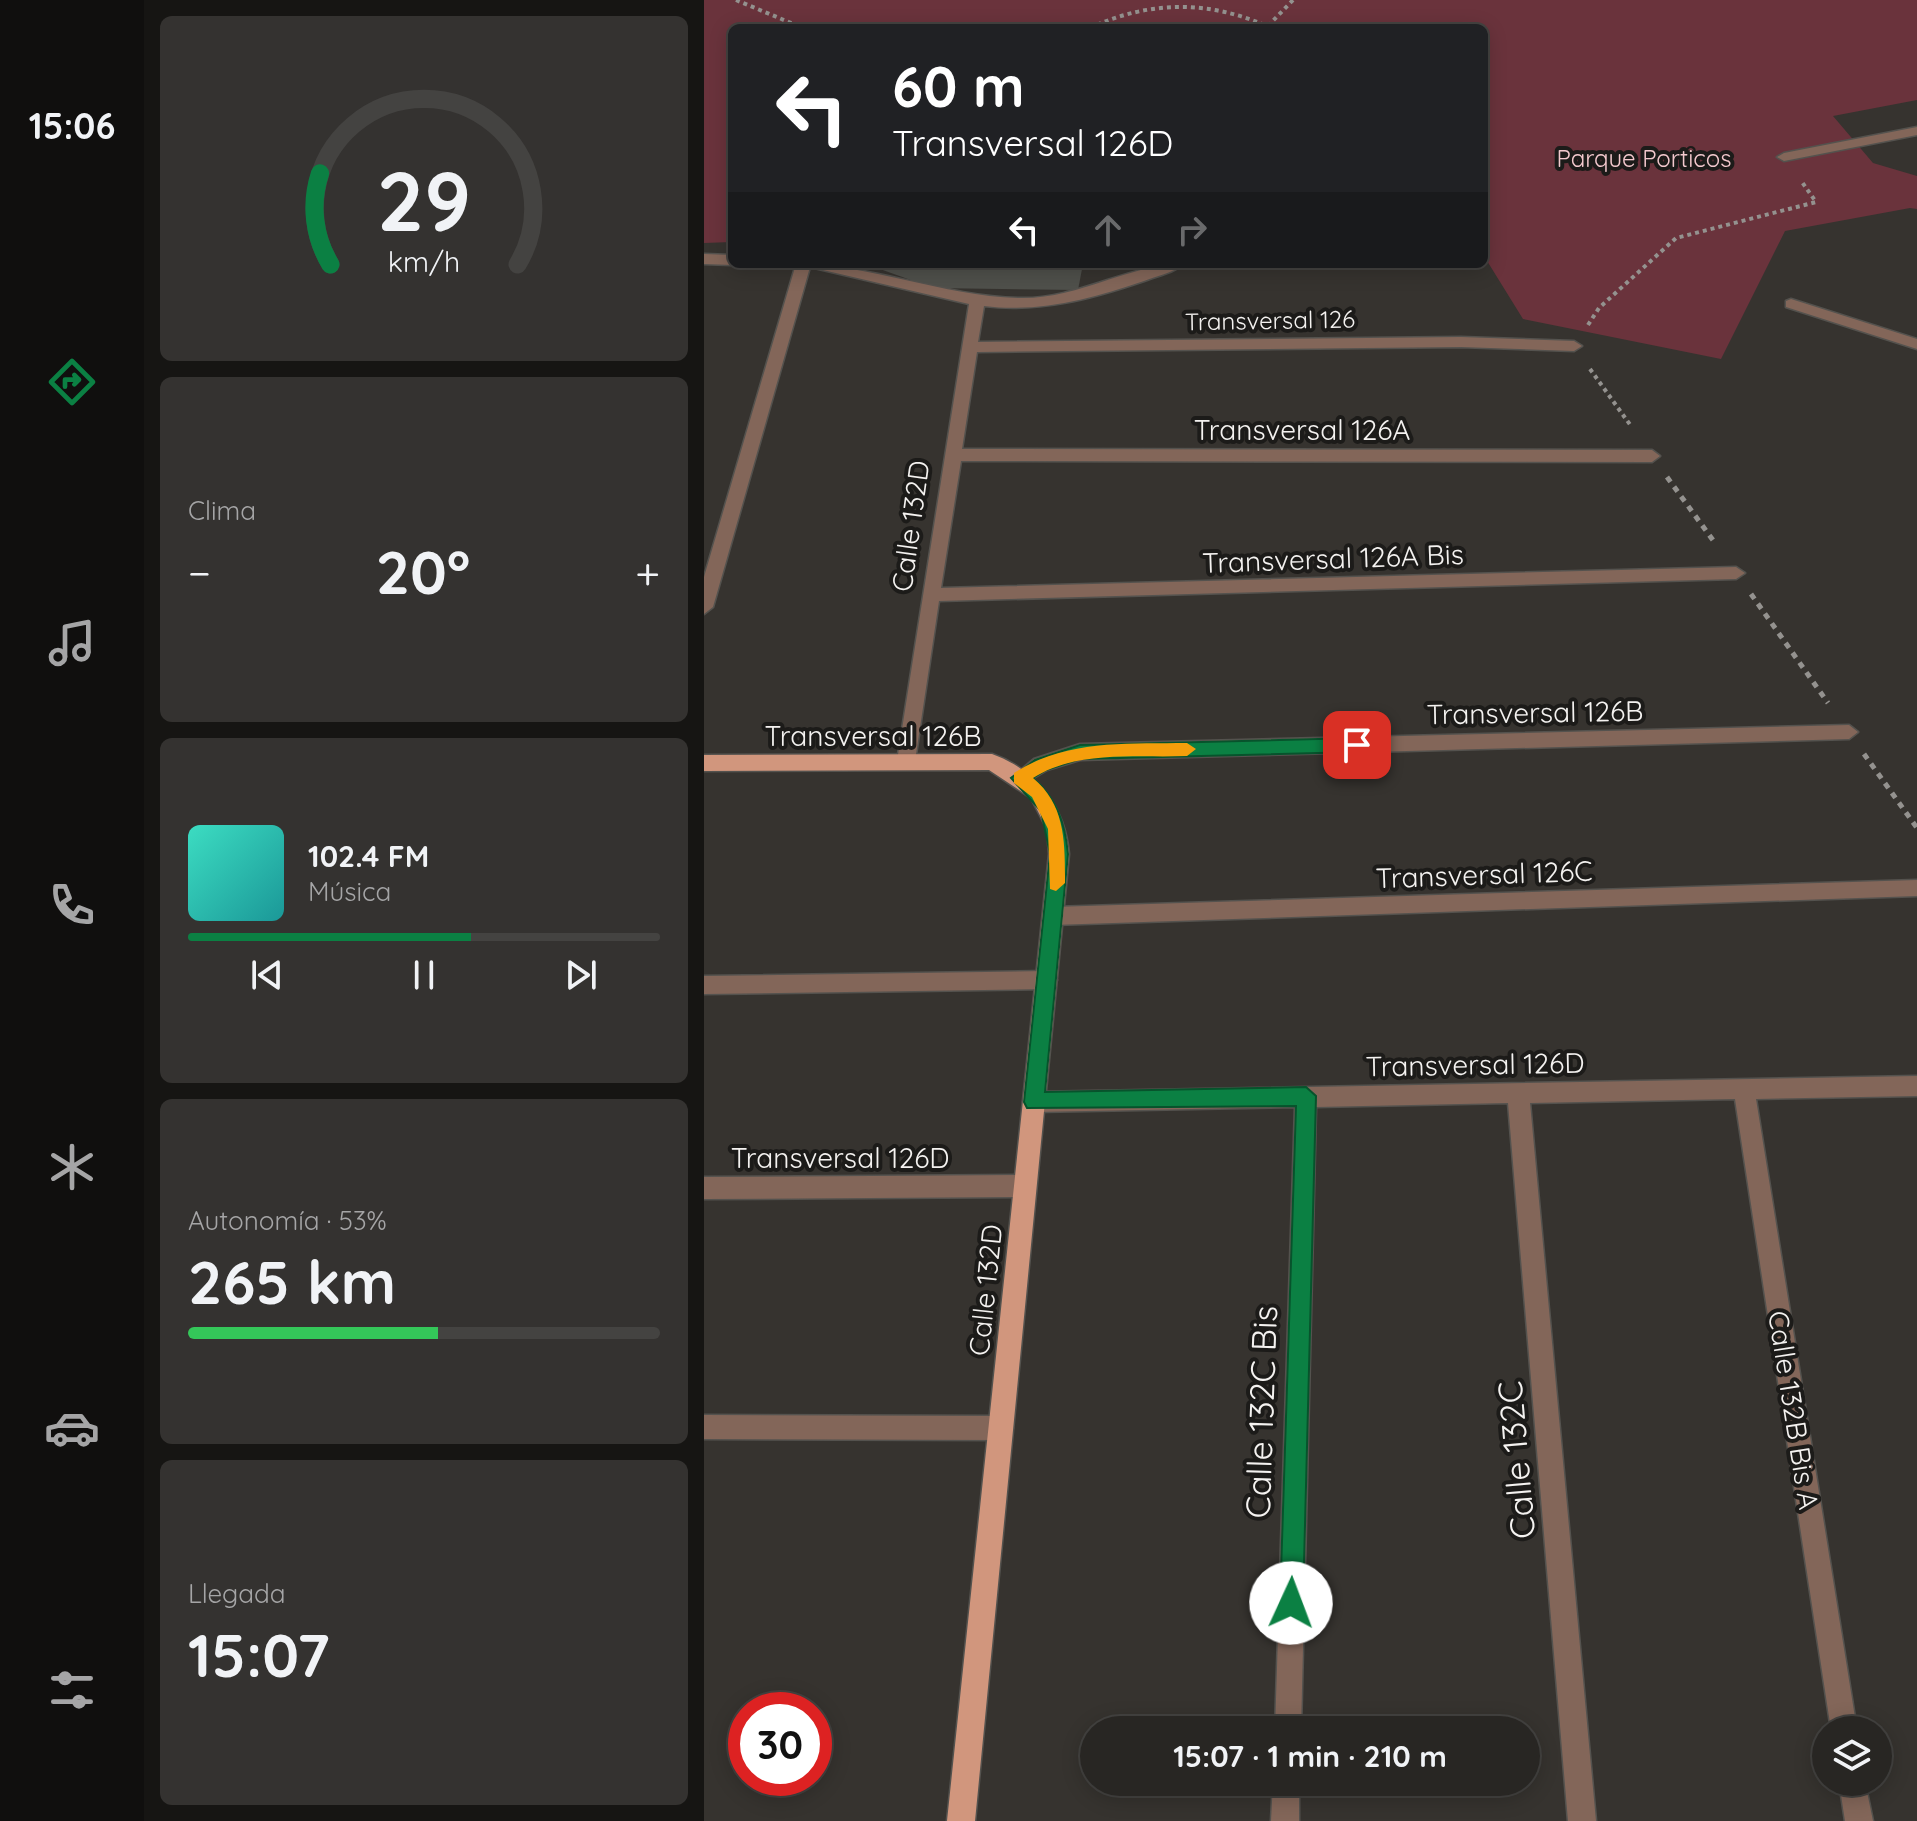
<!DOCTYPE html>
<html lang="es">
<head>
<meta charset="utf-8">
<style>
  body { margin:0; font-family:Quicksand,sans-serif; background:#343230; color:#f1f3f6; height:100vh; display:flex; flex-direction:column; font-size:30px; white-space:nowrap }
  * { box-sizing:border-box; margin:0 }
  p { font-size:26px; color:#a5a5a6 }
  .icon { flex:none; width:44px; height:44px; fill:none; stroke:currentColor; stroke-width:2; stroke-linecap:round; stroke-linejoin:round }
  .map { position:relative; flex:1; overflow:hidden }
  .panel { display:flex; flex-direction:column; gap:16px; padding:16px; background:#161513; width:560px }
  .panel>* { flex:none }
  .guide { position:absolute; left:24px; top:24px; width:760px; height:244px; border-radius:12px; box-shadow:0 4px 20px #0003,0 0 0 2px #444341; background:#202124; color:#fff; overflow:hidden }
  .buttons { position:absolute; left:1108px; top:1716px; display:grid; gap:16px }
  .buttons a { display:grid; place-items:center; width:80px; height:80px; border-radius:50%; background:#282623; box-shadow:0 4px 20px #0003,0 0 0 2px #444341; font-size:40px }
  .speed { position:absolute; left:24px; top:1692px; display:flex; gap:16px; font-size:40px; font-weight:700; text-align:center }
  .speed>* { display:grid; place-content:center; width:104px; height:104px; border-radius:50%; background:#282623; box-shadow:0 4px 20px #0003,0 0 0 2px #444341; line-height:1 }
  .speed .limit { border:12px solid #d22; background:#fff; color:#111 }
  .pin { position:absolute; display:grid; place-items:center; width:68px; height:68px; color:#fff; margin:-34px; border-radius:16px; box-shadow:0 4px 12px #0006 }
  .me { position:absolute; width:88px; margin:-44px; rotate:2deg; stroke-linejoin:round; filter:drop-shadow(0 0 6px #0008) }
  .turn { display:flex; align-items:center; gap:28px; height:168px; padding:0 32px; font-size:36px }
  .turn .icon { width:104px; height:104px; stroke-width:2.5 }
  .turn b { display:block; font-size:56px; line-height:68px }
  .lanes { display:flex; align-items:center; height:76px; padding:0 32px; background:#0003; justify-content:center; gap:40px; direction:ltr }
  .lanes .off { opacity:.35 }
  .big { font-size:60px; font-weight:700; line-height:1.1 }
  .panel .tile { flex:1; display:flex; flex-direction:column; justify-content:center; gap:12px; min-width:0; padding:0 28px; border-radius:12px; background:#343230 }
  .panel .dial { align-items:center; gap:0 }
  .dial svg { height:208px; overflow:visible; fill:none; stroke:#444341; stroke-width:7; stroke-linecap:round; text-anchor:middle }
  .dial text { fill:#f1f3f6; stroke:none }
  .song { display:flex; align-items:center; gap:24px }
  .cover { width:96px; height:96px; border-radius:12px; background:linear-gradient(135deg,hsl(170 70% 55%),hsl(180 70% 35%)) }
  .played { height:8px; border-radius:4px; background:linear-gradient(90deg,#0b8043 60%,#444341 60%) }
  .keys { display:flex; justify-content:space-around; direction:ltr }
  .heat { display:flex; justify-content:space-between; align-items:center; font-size:44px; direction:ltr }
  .charge { height:12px; border-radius:6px; background:linear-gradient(90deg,#34c759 53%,#444341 0) }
  .trip { position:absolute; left:376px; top:1716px; width:460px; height:80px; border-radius:40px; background:#282623; box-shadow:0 4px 20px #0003,0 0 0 2px #444341; font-weight:700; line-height:80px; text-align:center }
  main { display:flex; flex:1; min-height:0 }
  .menu { display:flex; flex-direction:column; width:144px; justify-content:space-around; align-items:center; background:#100f0e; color:#a5a5a6 }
  .menu .icon { width:56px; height:56px }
  .menu .active { color:#0b8043 }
  .menu b { font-size:36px; color:#f1f3f6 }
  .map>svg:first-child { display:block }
  .green { fill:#6a333c }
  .building { fill:#4f504b }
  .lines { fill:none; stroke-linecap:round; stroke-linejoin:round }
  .minor-casing { stroke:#54524e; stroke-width:3 }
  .major-casing { stroke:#54524e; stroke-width:3 }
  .path-far1 { stroke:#94928f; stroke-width:4; stroke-dasharray:4 4; stroke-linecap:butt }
  .path { stroke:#94928f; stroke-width:5; stroke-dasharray:6 6; stroke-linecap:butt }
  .minor { fill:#836659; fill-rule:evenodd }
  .major { fill:#d1967d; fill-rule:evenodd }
  .route { fill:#0b8043; stroke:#07532c; stroke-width:2 }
  .slow { fill:#f59e0b }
  .labels { text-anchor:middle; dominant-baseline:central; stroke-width:8; stroke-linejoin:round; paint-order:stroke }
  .far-park-label { font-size:24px; fill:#f4c9ce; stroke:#1c1b19 }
  .far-street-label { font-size:24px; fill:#f4f2f0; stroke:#1c1b19 }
  .street-label { font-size:28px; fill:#f4f2f0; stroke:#1c1b19 }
  .near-street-label { font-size:34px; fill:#f4f2f0; stroke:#1c1b19 }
</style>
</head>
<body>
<main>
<nav class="menu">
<b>15:06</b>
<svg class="icon active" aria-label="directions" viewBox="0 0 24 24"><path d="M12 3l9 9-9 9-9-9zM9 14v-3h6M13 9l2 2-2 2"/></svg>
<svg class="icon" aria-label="music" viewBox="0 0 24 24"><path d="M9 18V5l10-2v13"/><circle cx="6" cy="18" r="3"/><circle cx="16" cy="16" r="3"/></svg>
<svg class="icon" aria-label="phone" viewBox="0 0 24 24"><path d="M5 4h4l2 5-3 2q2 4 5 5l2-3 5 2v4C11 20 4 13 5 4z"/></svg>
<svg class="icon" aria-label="climate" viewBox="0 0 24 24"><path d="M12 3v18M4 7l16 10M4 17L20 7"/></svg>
<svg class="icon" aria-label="car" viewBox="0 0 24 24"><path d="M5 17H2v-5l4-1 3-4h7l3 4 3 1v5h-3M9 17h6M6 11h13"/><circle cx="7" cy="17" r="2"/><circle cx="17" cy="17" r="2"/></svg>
<svg class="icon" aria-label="filters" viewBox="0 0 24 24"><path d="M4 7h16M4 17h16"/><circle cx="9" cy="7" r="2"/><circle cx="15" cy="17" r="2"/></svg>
</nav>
<section class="panel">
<div class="tile dial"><svg viewBox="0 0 100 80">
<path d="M14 69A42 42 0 1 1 86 69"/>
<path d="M14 69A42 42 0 0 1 10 34" stroke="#0b8043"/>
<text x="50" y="56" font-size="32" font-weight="700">29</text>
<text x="50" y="72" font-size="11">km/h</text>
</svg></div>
<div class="tile"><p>Clima</p>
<div class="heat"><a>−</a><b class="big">20°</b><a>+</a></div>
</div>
<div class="tile">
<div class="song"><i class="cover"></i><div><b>102.4 FM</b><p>Música</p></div></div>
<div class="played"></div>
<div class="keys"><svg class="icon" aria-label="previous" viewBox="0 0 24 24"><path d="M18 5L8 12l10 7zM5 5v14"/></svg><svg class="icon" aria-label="pause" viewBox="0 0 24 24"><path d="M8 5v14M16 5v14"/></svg><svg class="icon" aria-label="next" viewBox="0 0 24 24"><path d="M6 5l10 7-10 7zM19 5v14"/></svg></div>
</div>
<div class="tile"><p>Autonomía · 53%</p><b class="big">265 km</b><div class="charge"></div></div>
<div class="tile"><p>Llegada</p><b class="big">15:07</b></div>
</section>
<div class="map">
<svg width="1213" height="1821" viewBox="0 0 1213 1821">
  <rect width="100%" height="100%" fill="#36332f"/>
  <!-- green -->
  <path class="green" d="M 0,0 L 1213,0 L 1213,100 L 1129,116 L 1169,163 L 1213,176 L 1213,209 L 1206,208 L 1081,231 L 1017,359 L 819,319 L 780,256 L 780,28 L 28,28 L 28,242 L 0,243 Z"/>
  <!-- building -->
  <path class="building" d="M 162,264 L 379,264 L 374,290 L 229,288 Z"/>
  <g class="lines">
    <defs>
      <g id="minor">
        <path d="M 1213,127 L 1213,135 L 1080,161 L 1073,157 L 1080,153 Z"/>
        <path d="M 0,254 L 28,255 L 28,264 L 31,264 L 28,265 L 0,264 Z"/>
        <path d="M 92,264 C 167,264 238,296 314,298 C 374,300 424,264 479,264 C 470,273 452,276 440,281 C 387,299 335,313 280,306 L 274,342 L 757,337 L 870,341 L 878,346 L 870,351 L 757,347 L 273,352 L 258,449 L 948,450 L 956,456 L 948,462 L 257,461 L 237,588 L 1032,567 L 1041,573 L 1032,579 L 235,601 L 211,761 L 202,769 L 193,761 L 265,304 L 106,267 L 9,607 L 0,614 L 0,577 Z"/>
        <path d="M 1087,299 L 1213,339 L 1213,349 L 1082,307 L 1082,301 Z"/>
        <path d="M 1145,725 L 1154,732 L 1145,739 L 376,760 L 343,770 L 316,786 L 307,778 L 330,759 L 376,744 Z"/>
        <path d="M 1213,880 L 1213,896 L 349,925 L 342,922 L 339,916 L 342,910 L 349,907 Z"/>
        <path d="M 343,971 L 350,974 L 353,980 L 350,986 L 343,989 L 0,994 L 0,976 Z"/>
        <path d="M 1213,1076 L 1213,1096 L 1052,1099 L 1153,1730 L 1127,1730 L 1031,1099 L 826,1103 L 892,1821 L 864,1821 L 804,1103 L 612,1107 L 597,1730 L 571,1730 L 591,1107 L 330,1112 L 322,1109 L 319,1102 L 322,1095 L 330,1092 Z"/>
        <path d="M 321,1175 L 329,1179 L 332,1186 L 329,1193 L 321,1197 L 0,1199 L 0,1177 Z"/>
        <path d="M 0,1415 L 297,1416 L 306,1419 L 309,1428 L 306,1437 L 297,1440 L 0,1439 Z"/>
        <path d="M 569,1782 L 595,1782 L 595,1821 L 567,1821 Z"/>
        <path d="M 1135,1782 L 1161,1782 L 1169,1821 L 1141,1821 Z"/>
      </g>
      <path id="major" d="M 288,754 C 333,770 361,808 365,854 L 271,1821 L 243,1821 L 345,854 L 343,829 L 327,798 L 285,770 L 0,771 L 0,755 Z"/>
    </defs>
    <!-- minor casing -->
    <use href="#minor" class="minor-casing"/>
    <!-- major casing -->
    <use href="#major" class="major-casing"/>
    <!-- path-far1 -->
    <g class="path-far1">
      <path d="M 32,0 L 99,28"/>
      <path d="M 564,26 L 589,0"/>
      <path d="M 386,28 C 446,0 507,0 567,28"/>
      <path d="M 884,325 L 895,308 L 972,238 L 1112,202 L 1098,182"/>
      <path d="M 886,369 L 927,426"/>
    </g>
    <!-- path -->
    <g class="path">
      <path d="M 963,477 L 1011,543"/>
      <path d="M 1047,594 L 1124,703"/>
      <path d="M 1160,754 L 1213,828"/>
    </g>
    <!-- minor -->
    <use href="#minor" class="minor"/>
    <!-- major -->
    <use href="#major" class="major"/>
  </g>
  <!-- route -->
  <path class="route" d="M 653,738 L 661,745 L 653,752 L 376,759 L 342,770 L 329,778 C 353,798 361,824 364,854 L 341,1092 L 602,1087 L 612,1096 L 599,1603 L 596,1611 L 587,1615 L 579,1611 L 576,1603 L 592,1106 L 323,1108 L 320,1102 L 346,854 L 337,811 L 307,778 L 331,760 L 376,745 Z"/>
  <!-- slow -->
  <path class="slow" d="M 483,743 L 492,749 L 483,756 C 432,758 373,750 329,778 C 362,805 361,844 361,883 L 352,891 L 346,889 L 344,829 L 328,797 L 310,783 L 310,773 C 363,739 423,744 483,743 Z"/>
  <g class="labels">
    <!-- far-park labels -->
    <g class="far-park-label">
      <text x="940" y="158">Parque Porticos</text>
    </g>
    <!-- far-street labels -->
    <g class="far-street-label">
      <text transform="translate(566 320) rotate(-1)">Transversal 126</text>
    </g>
    <!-- street labels -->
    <g class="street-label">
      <text x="598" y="429">Transversal 126A</text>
      <text transform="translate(206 526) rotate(-82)">Calle 132D</text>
      <text transform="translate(629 558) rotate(-2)">Transversal 126A Bis</text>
      <text transform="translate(831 712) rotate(-1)">Transversal 126B</text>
      <text x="169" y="735">Transversal 126B</text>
      <text transform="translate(780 874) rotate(-2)">Transversal 126C</text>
      <text transform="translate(771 1064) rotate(-1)">Transversal 126D</text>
      <text x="136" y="1157">Transversal 126D</text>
      <text transform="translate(281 1290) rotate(-84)">Calle 132D</text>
      <text transform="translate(1090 1410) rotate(81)">Calle 132B Bis A</text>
    </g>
    <!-- near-street labels -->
    <g class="near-street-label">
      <text transform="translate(557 1412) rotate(-88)">Calle 132C Bis</text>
      <text transform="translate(812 1460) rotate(-95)">Calle 132C</text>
    </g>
  </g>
</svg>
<div class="buttons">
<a><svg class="icon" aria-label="layers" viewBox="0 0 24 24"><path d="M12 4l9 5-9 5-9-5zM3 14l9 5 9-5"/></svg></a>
</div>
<div class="speed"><div class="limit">30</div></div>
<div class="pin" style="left:653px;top:745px;background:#d93025"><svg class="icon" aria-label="arrive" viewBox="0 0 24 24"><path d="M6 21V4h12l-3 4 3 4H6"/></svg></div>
<svg class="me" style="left:587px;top:1603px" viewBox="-20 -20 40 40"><circle r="19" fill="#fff"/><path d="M0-13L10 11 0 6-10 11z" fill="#0b8043"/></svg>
<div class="trip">15:07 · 1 min · 210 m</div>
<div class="guide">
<div class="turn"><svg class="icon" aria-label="left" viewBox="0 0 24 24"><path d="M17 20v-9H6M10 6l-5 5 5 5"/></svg><div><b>60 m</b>Transversal 126D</div></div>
<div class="lanes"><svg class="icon" aria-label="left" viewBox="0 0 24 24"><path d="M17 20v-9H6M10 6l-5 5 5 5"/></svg><svg class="icon off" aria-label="ahead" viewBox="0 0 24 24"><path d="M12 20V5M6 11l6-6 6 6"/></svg><svg class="icon off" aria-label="right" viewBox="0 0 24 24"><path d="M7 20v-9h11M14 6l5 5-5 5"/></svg></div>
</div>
</div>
</main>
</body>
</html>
